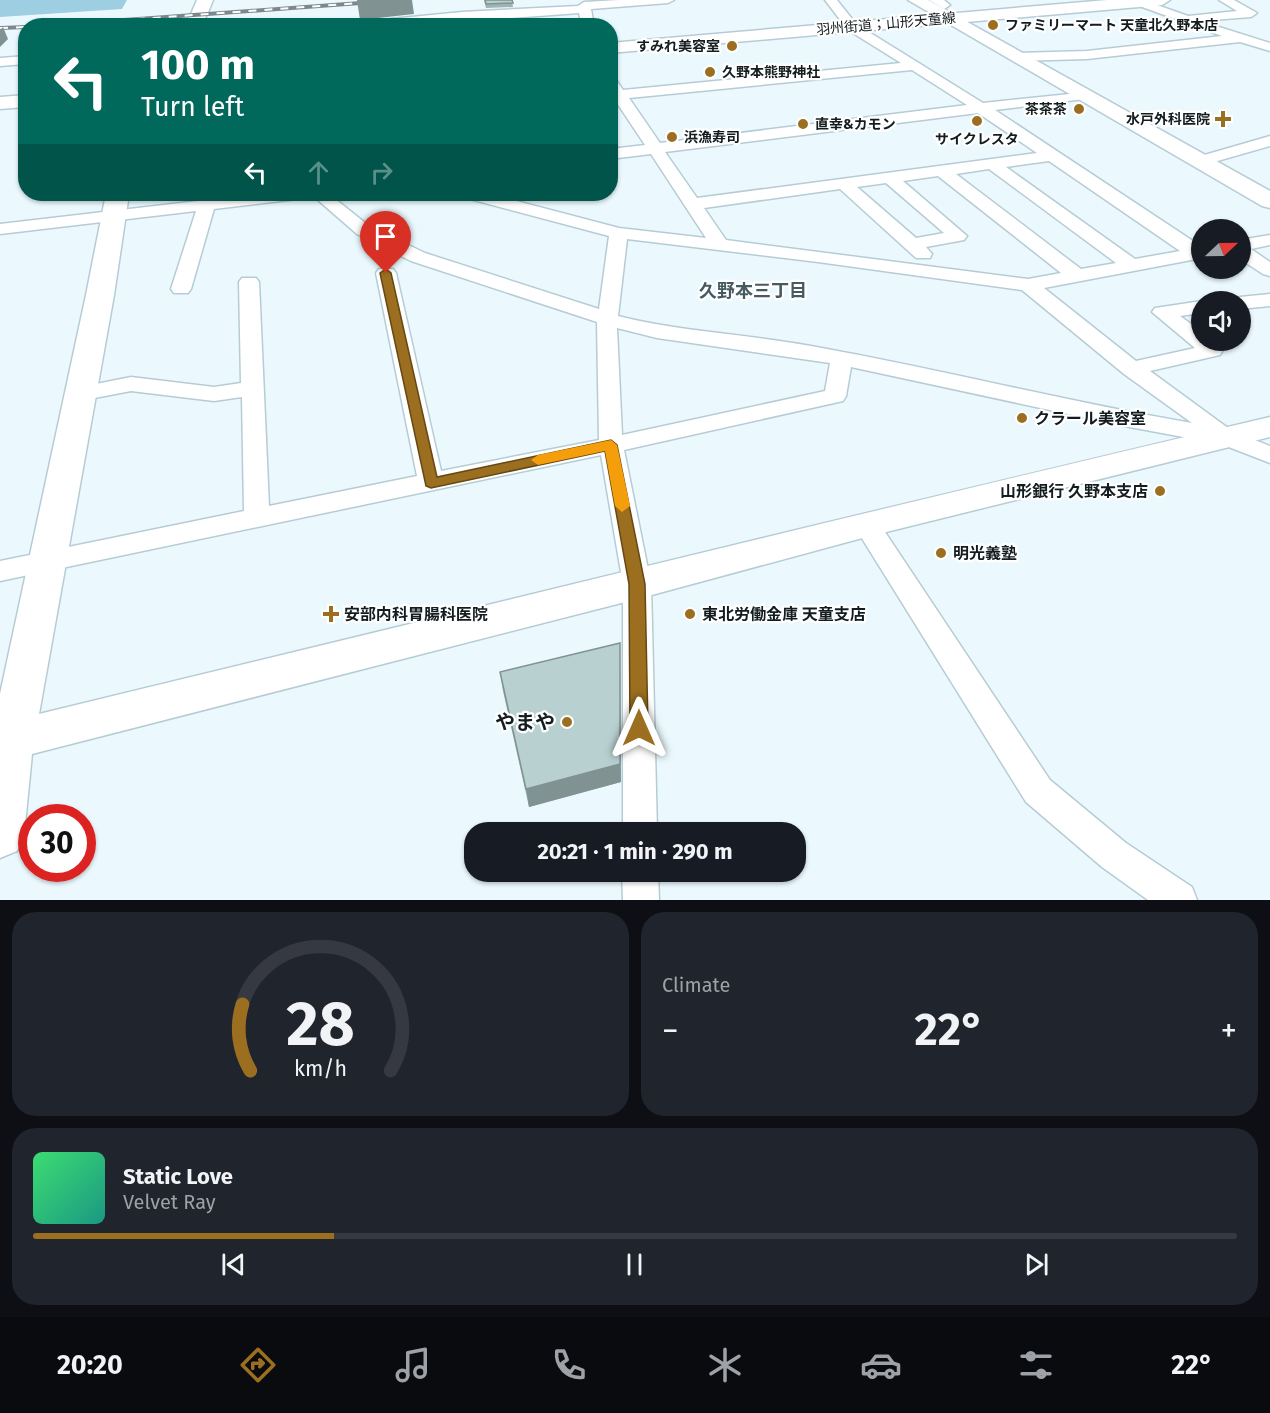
<!DOCTYPE html>
<html lang="en">
<head>
<meta charset="utf-8">
<style>
  body { margin:0; font-family:"Fira Sans","Noto Sans JP",sans-serif; background:#20242c; color:#f1f3f6; height:100vh; display:flex; flex-direction:column; font-size:22px; white-space:nowrap }
  * { box-sizing:border-box; margin:0 }
  p { font-size:20px; color:#9ea1a6 }
  .icon { flex:none; width:33px; height:33px; fill:none; stroke:currentColor; stroke-width:2; stroke-linecap:round; stroke-linejoin:round }
  .map { position:relative; height:900px; overflow:hidden }
  .side { display:flex; flex-direction:column; gap:12px; padding:12px; background:#0d0f14; flex:1 }
  .side>* { flex:none }
  .hud { position:absolute; left:18px; top:18px; width:600px; height:183px; border-radius:24px; box-shadow:0 2px 4px #0004; background:#00695c; color:#fff; overflow:hidden }
  .needle { width:39px; rotate:68deg }
  .fabs { position:absolute; left:1191px; top:219px; display:grid; gap:12px }
  .fabs a { display:grid; place-items:center; width:60px; height:60px; border-radius:50%; background:#171b24; box-shadow:0 2px 4px #0004; font-size:30px }
  .speed { position:absolute; left:18px; top:804px; display:flex; gap:12px; font-size:30px; font-weight:700; text-align:center }
  .speed>* { display:grid; place-content:center; width:78px; height:78px; border-radius:50%; background:#171b24; box-shadow:0 2px 4px #0004; line-height:1 }
  .speed .limit { border:9px solid #d22; background:#fff; color:#111 }
  .pin { position:absolute; display:grid; place-items:center; width:51px; height:51px; color:#fff; margin:-62px -26px; border-radius:50% 50% 50% 0; rotate:-45deg; box-shadow:0 0 6px #0007 }
  .pin .icon { rotate:45deg }
  .me { position:absolute; width:66px; margin:-33px; rotate:0deg; stroke-linejoin:round; filter:drop-shadow(0 0 4px #0008) }
  .turn { display:flex; align-items:center; gap:21px; height:126px; padding:0 24px; font-size:27px }
  .turn .icon { width:78px; height:78px; stroke-width:2.5 }
  .turn b { display:block; font-size:42px; line-height:51px }
  .lanes { display:flex; align-items:center; height:57px; padding:0 24px; background:#0003; justify-content:center; gap:30px; direction:ltr }
  .lanes .off { opacity:.35 }
  .big { font-size:45px; font-weight:700; line-height:1.1 }
  .side .card { flex:1; display:flex; flex-direction:column; justify-content:center; gap:9px; min-width:0; padding:0 21px; border-radius:24px; background:#20242c }
  .side .dial { align-items:center; gap:0 }
  .dial svg { height:156px; overflow:visible; fill:none; stroke:#363941; stroke-width:7; stroke-linecap:round; text-anchor:middle }
  .dial text { fill:#f1f3f6; stroke:none }
  .song { display:flex; align-items:center; gap:18px }
  .cover { width:72px; height:72px; border-radius:9px; background:linear-gradient(135deg,hsl(140 70% 55%),hsl(170 70% 35%)) }
  .played { height:6px; border-radius:3px; background:linear-gradient(90deg,#9b6f1f 25%,#363941 25%) }
  .keys { display:flex; justify-content:space-around; direction:ltr }
  .heat { display:flex; justify-content:space-between; align-items:center; font-size:33px; direction:ltr }
  .side .tiles { flex:1; display:grid; gap:12px; grid-template-columns:1fr 1fr }
  .card:last-child { grid-column:span 2 }
  .trip { position:absolute; left:464px; top:822px; width:342px; height:60px; border-radius:24px; background:#171b24; box-shadow:0 2px 4px #0004; font-weight:700; line-height:60px; text-align:center }
  .tabs { display:flex; height:96px; justify-content:space-around; align-items:center; background:#090b0e; color:#9ea1a6 }
  .tabs .icon { width:42px; height:42px }
  .tabs .current { color:#9b6f1f }
  .tabs b { font-size:27px; color:#f1f3f6 }
  .map>svg:first-child { display:block }
  .green { fill:#9dcee1 }
  .lines { fill:none; stroke-linecap:round; stroke-linejoin:round }
  .street-casing { stroke:#b6ccd5; stroke-width:3 }
  .secondary-casing { stroke:#b6ccd5; stroke-width:3 }
  .primary-casing { stroke:#b6ccd5; stroke-width:3 }
  .street { fill:#fff; fill-rule:evenodd }
  .secondary { fill:#fff; fill-rule:evenodd }
  .primary { fill:#fff; fill-rule:evenodd }
  .rail-casing { stroke:#7c888c; stroke-width:4 }
  .rail { stroke:#fff; stroke-width:2; stroke-dasharray:8; stroke-linecap:butt }
  .wall { fill:#9eb4b3 }
  .shaded-wall { fill:#819292 }
  .building { fill:#b8d1d0; stroke:#819292; stroke-width:1.5 }
  .route { fill:#9b6f1f; stroke:#654814; stroke-width:1.5 }
  .slow { fill:#f59e0b }
  .poi-dot { fill:#9b6f1f; stroke:#fff; stroke-width:2 }
  .labels { text-anchor:middle; dominant-baseline:central; stroke-width:4.5; stroke-linejoin:round; paint-order:stroke }
  .far-street-label { font-size:14px; fill:#131c1f; stroke:#fff }
  .far-poi-label { font-size:14px; font-weight:bold; fill:#131c1f; stroke:#fff; text-anchor:start }
  .poi-label { font-size:16px; font-weight:bold; fill:#131c1f; stroke:#fff; text-anchor:start }
  .neighbourhood-label { font-size:18px; font-weight:bold; fill:#465a62; stroke:#fff }
  .near-poi-label { font-size:20px; font-weight:bold; fill:#131c1f; stroke:#fff; text-anchor:end }
</style>
</head>
<body>
<div class="map">
<svg width="1270" height="900" viewBox="0 0 1270 900">
  <rect width="100%" height="100%" fill="#ebf9fe"/>
  <!-- green -->
  <path class="green" d="M 0,0 L 127,0 L 122,9 L 0,17 Z"/>
  <g class="lines">
    <defs>
      <g id="street">
        <path d="M 619,0 L 674,0 L 668,3 L 591,9 L 594,26 L 582,26 L 579,13 L 402,26 L 354,26 L 360,22 L 462,12 L 578,6 L 584,2 Z"/>
        <path d="M 825,0 L 837,0 L 856,24 L 983,103 L 1089,92 L 1091,95 L 1084,99 L 995,110 L 1202,247 L 1202,258 L 1044,288 L 1136,361 L 1195,348 L 1152,312 L 1155,308 L 1202,301 L 1204,302 L 1202,302 L 1202,313 L 1180,316 L 1202,332 L 1202,340 C 1212,340 1217,341 1223,350 L 1220,355 L 1150,371 L 1232,431 L 1270,446 L 1270,463 L 1221,444 L 1124,426 L 851,367 L 846,396 L 843,401 L 624,450 L 651,584 L 657,832 L 623,832 L 623,584 L 601,455 L 0,581 L 0,561 L 244,511 L 242,397 L 214,401 L 131,391 L 79,401 L 71,399 L 68,394 L 71,389 L 131,377 L 214,387 L 241,383 L 239,282 L 242,278 L 256,278 L 259,282 L 269,506 L 417,476 L 376,273 L 379,269 L 393,269 L 396,273 L 441,471 L 599,440 L 597,322 L 411,261 L 357,234 L 311,194 L 329,194 L 369,226 L 425,253 L 599,309 L 609,236 L 466,198 L 464,194 L 490,194 L 619,228 L 706,238 L 651,154 L 610,159 L 610,149 L 645,145 L 615,100 L 610,100 L 610,80 L 617,81 L 623,90 L 901,63 L 848,30 ZM 912,70 L 967,105 L 660,143 L 629,98 ZM 978,113 L 1037,153 L 697,198 L 665,152 ZM 1049,161 L 1180,251 L 1135,259 L 1006,167 ZM 989,169 L 1116,263 L 1081,269 L 956,174 ZM 938,176 L 1061,273 L 1028,279 L 726,240 L 704,208 L 840,189 L 916,258 L 930,258 L 932,254 L 926,247 L 964,240 L 967,236 L 903,181 ZM 886,183 L 944,233 L 916,238 L 857,187 ZM 627,239 L 818,262 L 1022,290 L 1124,374 L 1192,423 C 1064,401 939,369 811,346 C 747,334 681,332 618,316 ZM 617,328 L 657,338 L 830,363 L 825,391 L 622,435 Z"/>
        <path d="M 929,0 L 944,0 L 950,5 L 944,9 Z"/>
        <path d="M 1134,0 L 1143,0 L 1188,16 L 1237,11 L 1219,0 L 1234,0 L 1257,13 L 1251,17 L 1200,21 L 1270,43 L 1270,51 L 1240,42 L 1087,59 L 1015,61 L 1008,57 L 1015,53 L 1087,51 L 1222,36 L 1134,4 Z"/>
        <path d="M 26,56 L 26,64 L 0,66 L 0,58 Z"/>
        <path d="M 1270,136 L 1270,146 L 1200,166 L 1192,161 L 1194,158 Z"/>
        <path d="M 258,194 L 305,194 L 303,198 L 297,199 L 214,209 L 191,289 L 188,293 L 174,293 L 171,289 L 196,211 L 0,234 L 0,224 Z"/>
        <path d="M 1270,235 L 1270,245 L 1251,249 L 1270,262 L 1270,276 L 1263,274 L 1240,259 L 1240,240 Z"/>
        <path d="M 1270,294 L 1270,306 L 1240,309 L 1240,302 L 1231,302 L 1240,297 Z"/>
        <path d="M 866,515 L 875,517 L 1050,780 L 1126,843 L 1192,887 L 1197,900 L 1148,900 L 1102,867 L 1026,802 L 853,524 L 857,517 Z"/>
        <path d="M 622,872 L 658,872 L 659,900 L 623,900 Z"/>
      </g>
      <g id="secondary">
        <path d="M 908,0 L 928,0 L 1270,191 L 1270,208 L 1262,206 Z"/>
        <path d="M 106,194 L 129,194 L 114,295 L 39,714 C 449,615 859,513 1270,417 L 1270,437 L 866,537 L 637,599 L 32,754 L 24,835 L 17,851 L 0,858 L 0,694 L 86,295 Z"/>
      </g>
      <g id="primary">
        <path d="M 197,0 L 213,0 L 207,15 L 199,26 L 182,26 L 191,14 Z"/>
        <path d="M 1107,0 L 1170,0 L 1162,5 L 610,53 L 610,43 Z"/>
        <path d="M 26,95 L 26,107 L 0,109 L 0,97 Z"/>
      </g>
    </defs>
    <!-- street casing -->
    <use href="#street" class="street-casing"/>
    <!-- secondary casing -->
    <use href="#secondary" class="secondary-casing"/>
    <!-- primary casing -->
    <use href="#primary" class="primary-casing"/>
    <!-- street -->
    <use href="#street" class="street"/>
    <!-- secondary -->
    <use href="#secondary" class="secondary"/>
    <!-- primary -->
    <use href="#primary" class="primary"/>
    <defs>
      <g id="rail">
        <path d="M 41,26 L 402,0"/>
        <path d="M 0,28 L 26,27"/>
      </g>
    </defs>
    <!-- rail casing -->
    <use href="#rail" class="rail-casing"/>
    <!-- rail -->
    <use href="#rail" class="rail"/>
  </g>
  <!-- wall -->
  <g class="wall">
    <path d="M 484,0 L 512,0 L 513,7 L 486,8 Z"/>
    <path d="M 500,672 L 621,782 L 529,807 L 503,691 Z"/>
  </g>
  <!-- shaded-wall -->
  <g class="shaded-wall">
    <path d="M 357,0 L 412,0 L 414,14 L 360,20 Z"/>
    <path d="M 3,27 L 8,39 L 0,47 L 0,30 Z"/>
    <path d="M 620,643 L 621,782 L 529,807 L 526,789 Z"/>
  </g>
  <!-- building -->
  <g class="building">
    <path d="M 485,0 L 512,0 L 513,3 L 486,4 Z"/>
    <path d="M 620,643 L 620,764 L 526,789 L 500,672 Z"/>
  </g>
  <!-- route -->
  <path class="route" d="M 386,269 L 391,273 L 437,477 L 611,440 L 617,445 L 645,584 L 648,728 L 645,733 L 639,736 L 632,733 L 630,728 L 629,584 L 605,451 L 431,488 L 426,486 L 380,273 Z"/>
  <!-- slow -->
  <path class="slow" d="M 611,440 L 617,445 L 630,506 L 622,512 L 615,506 L 605,451 L 538,465 L 531,460 L 538,455 Z"/>
  <!-- markers -->
  <g class="poi-dot">
    <circle cx="993" cy="25" r="6"/>
    <circle cx="732" cy="46" r="6"/>
    <circle cx="710" cy="72" r="6"/>
    <circle cx="1079" cy="109" r="6"/>
    <path d="M1220 110h6v6h6v6h-6v6h-6v-6h-6v-6h6z"/>
    <circle cx="977" cy="121" r="6"/>
    <circle cx="803" cy="124" r="6"/>
    <circle cx="672" cy="137" r="6"/>
    <circle cx="1022" cy="418" r="6"/>
    <circle cx="1160" cy="491" r="6"/>
    <circle cx="941" cy="553" r="6"/>
    <path d="M328 605h6v6h6v6h-6v6h-6v-6h-6v-6h6z"/>
    <circle cx="690" cy="614" r="6"/>
    <circle cx="567" cy="722" r="6"/>
  </g>
  <g class="labels">
    <!-- far-street labels -->
    <g class="far-street-label">
      <text transform="translate(886 24) rotate(-5)">羽州街道；山形天童線</text>
    </g>
    <!-- far-poi labels -->
    <g class="far-poi-label">
      <text x="1005" y="25">ファミリーマート 天童北久野本店</text>
      <text x="720" y="46" text-anchor="end">すみれ美容室</text>
      <text x="722" y="72">久野本熊野神社</text>
      <text x="1067" y="109" text-anchor="end">茶茶茶</text>
      <text x="1210" y="119" text-anchor="end">水戸外科医院</text>
      <text x="815" y="124">直幸&amp;カモン</text>
      <text x="684" y="137">浜漁寿司</text>
      <text x="977" y="139" text-anchor="middle">サイクレスタ</text>
    </g>
    <!-- poi labels -->
    <g class="poi-label">
      <text x="1034" y="418">クラール美容室</text>
      <text x="1148" y="491" text-anchor="end">山形銀行 久野本支店</text>
      <text x="953" y="553">明光義塾</text>
      <text x="344" y="614">安部内科胃腸科医院</text>
      <text x="702" y="614">東北労働金庫 天童支店</text>
    </g>
    <!-- neighbourhood labels -->
    <g class="neighbourhood-label">
      <text x="753" y="291">久野本三丁目</text>
    </g>
    <!-- near-poi labels -->
    <g class="near-poi-label">
      <text x="555" y="722">やまや</text>
    </g>
  </g>
</svg>
<div class="fabs">
<a><svg class="needle" viewBox="-14 -14 28 28"><path d="M0-13l5 13h-10z" fill="#e53935"/><path d="M0 13l5-13h-10z" fill="#9ea1a6"/></svg></a>
<a><svg class="icon" aria-label="sound" viewBox="0 0 24 24"><path d="M4 9h4l5-4v14l-5-4H4zM17 9q2 3 0 6"/></svg></a>
</div>
<div class="speed"><div class="limit">30</div></div>
<div class="pin" style="left:386px;top:273px;background:#d93025"><svg class="icon" aria-label="arrive" viewBox="0 0 24 24"><path d="M6 21V4h12l-3 4 3 4H6"/></svg></div>
<svg class="me" style="left:639px;top:728px" viewBox="-20 -20 40 40"><path d="M0-17L14 15 0 8-14 15z" fill="#9b6f1f" stroke="#fff" stroke-width="4"/></svg>
<div class="trip">20:21 · 1 min · 290 m</div>
<div class="hud">
<div class="turn"><svg class="icon" aria-label="left" viewBox="0 0 24 24"><path d="M17 20v-9H6M10 6l-5 5 5 5"/></svg><div><b>100 m</b>Turn left</div></div>
<div class="lanes"><svg class="icon" aria-label="left" viewBox="0 0 24 24"><path d="M17 20v-9H6M10 6l-5 5 5 5"/></svg><svg class="icon off" aria-label="ahead" viewBox="0 0 24 24"><path d="M12 20V5M6 11l6-6 6 6"/></svg><svg class="icon off" aria-label="right" viewBox="0 0 24 24"><path d="M7 20v-9h11M14 6l5 5-5 5"/></svg></div>
</div>
</div>
<section class="side">
<div class="tiles">
<div class="card dial"><svg viewBox="0 0 100 80">
<path d="M14 69A42 42 0 1 1 86 69"/>
<path d="M14 69A42 42 0 0 1 10 35" stroke="#9b6f1f"/>
<text x="50" y="56" font-size="32" font-weight="700">28</text>
<text x="50" y="72" font-size="11">km/h</text>
</svg></div>
<div class="card"><p>Climate</p>
<div class="heat"><a>−</a><b class="big">22°</b><a>+</a></div>
</div>
<div class="card">
<div class="song"><i class="cover"></i><div><b>Static Love</b><p>Velvet Ray</p></div></div>
<div class="played"></div>
<div class="keys"><svg class="icon" aria-label="previous" viewBox="0 0 24 24"><path d="M18 5L8 12l10 7zM5 5v14"/></svg><svg class="icon" aria-label="pause" viewBox="0 0 24 24"><path d="M8 5v14M16 5v14"/></svg><svg class="icon" aria-label="next" viewBox="0 0 24 24"><path d="M6 5l10 7-10 7zM19 5v14"/></svg></div>
</div>
</div>
</section>
<nav class="tabs">
<b>20:20</b>
<svg class="icon current" aria-label="directions" viewBox="0 0 24 24"><path d="M12 3l9 9-9 9-9-9zM9 14v-3h6M13 9l2 2-2 2"/></svg>
<svg class="icon" aria-label="music" viewBox="0 0 24 24"><path d="M9 18V5l10-2v13"/><circle cx="6" cy="18" r="3"/><circle cx="16" cy="16" r="3"/></svg>
<svg class="icon" aria-label="phone" viewBox="0 0 24 24"><path d="M5 4h4l2 5-3 2q2 4 5 5l2-3 5 2v4C11 20 4 13 5 4z"/></svg>
<svg class="icon" aria-label="climate" viewBox="0 0 24 24"><path d="M12 3v18M4 7l16 10M4 17L20 7"/></svg>
<svg class="icon" aria-label="car" viewBox="0 0 24 24"><path d="M5 17H2v-5l4-1 3-4h7l3 4 3 1v5h-3M9 17h6M6 11h13"/><circle cx="7" cy="17" r="2"/><circle cx="17" cy="17" r="2"/></svg>
<svg class="icon" aria-label="filters" viewBox="0 0 24 24"><path d="M4 7h16M4 17h16"/><circle cx="9" cy="7" r="2"/><circle cx="15" cy="17" r="2"/></svg>
<b>22°</b>
</nav>
</body>
</html>
